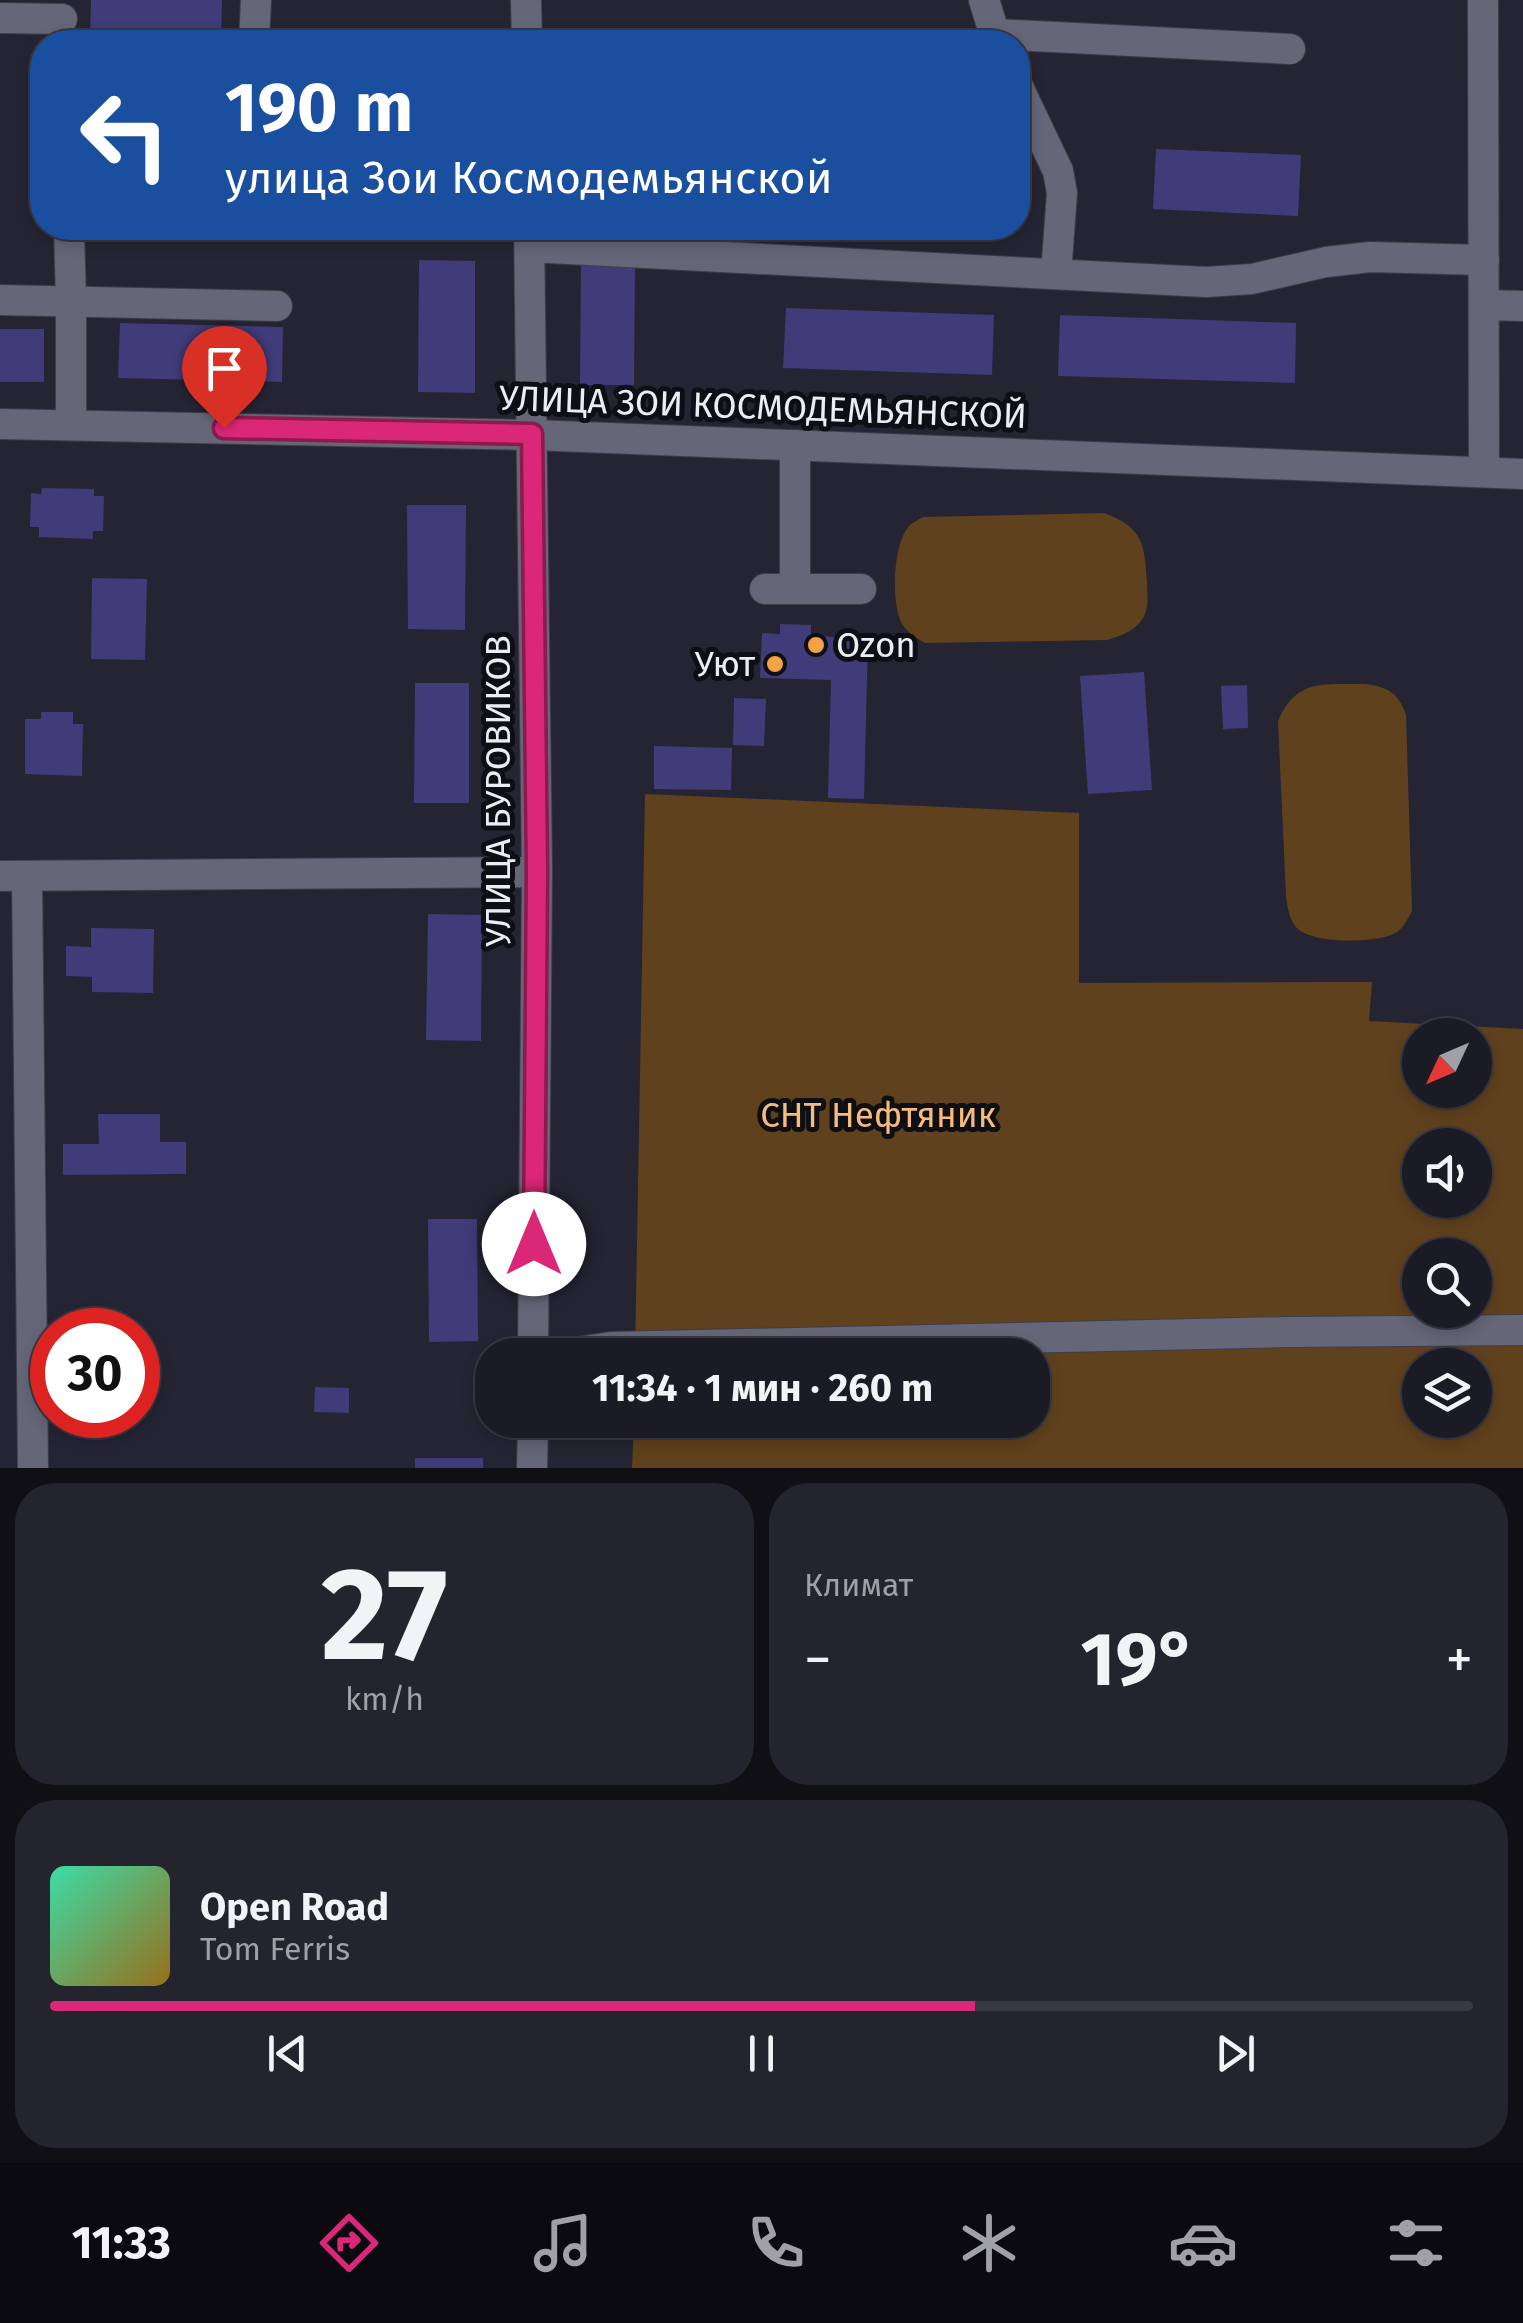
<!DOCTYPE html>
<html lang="ru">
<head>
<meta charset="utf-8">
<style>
  body { margin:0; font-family:"Fira Sans",sans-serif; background:#24242e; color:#f1f3f6; height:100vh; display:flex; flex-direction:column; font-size:38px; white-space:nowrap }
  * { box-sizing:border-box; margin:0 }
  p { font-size:32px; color:#a0a1a7 }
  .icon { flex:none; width:55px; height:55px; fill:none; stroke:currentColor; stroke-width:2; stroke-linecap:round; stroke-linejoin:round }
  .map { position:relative; height:1468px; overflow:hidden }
  .drawer { display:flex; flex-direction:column; gap:15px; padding:15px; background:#0f0f15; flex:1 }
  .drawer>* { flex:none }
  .hud { position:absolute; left:30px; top:30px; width:1000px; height:210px; border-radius:40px; box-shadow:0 5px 15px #0003,0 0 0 2px #393943; background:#1a4fa0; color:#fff; overflow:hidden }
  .needle { width:65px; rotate:226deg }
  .fabs { position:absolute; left:1402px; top:1018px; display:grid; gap:20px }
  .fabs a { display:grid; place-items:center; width:90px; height:90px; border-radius:50%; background:#1b1b26; box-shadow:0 5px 15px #0003,0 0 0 2px #393943; font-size:50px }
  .speed { position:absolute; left:30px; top:1308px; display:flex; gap:20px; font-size:50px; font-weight:700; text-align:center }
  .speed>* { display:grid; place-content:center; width:130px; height:130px; border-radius:50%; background:#1b1b26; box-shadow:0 5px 15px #0003,0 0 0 2px #393943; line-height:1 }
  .speed .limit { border:15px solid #d22; background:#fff; color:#111 }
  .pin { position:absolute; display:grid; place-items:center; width:85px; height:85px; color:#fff; margin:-102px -42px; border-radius:50% 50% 50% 0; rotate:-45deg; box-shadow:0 0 10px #0007 }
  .pin .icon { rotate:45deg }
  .me { position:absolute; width:110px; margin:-55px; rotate:0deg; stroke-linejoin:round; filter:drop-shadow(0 0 8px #0008) }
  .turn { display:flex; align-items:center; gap:35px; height:210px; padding:0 30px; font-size:45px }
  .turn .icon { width:130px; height:130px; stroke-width:2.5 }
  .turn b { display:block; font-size:70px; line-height:85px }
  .big { font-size:75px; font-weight:700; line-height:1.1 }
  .drawer .tile { flex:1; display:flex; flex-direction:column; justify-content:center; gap:15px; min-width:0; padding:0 35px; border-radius:40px; background:#24242e }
  .drawer .dial { align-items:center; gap:0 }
  .dial b { font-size:130px; line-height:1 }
  .song { display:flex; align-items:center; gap:30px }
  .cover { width:120px; height:120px; border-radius:15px; background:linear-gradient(135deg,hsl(160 70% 55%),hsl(40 70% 35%)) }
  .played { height:10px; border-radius:5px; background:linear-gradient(90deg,#db2777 65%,#393943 65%) }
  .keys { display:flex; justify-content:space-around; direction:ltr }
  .heat { display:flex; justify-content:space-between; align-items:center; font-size:55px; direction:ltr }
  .drawer .tiles { flex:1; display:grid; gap:15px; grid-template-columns:1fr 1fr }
  .tile:last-child { grid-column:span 2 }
  .trip { position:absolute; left:475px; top:1338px; width:575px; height:100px; border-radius:40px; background:#1b1b26; box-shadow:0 5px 15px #0003,0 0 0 2px #393943; font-weight:700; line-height:100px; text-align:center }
  .tabs { display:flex; height:160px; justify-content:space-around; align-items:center; background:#0b0b0f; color:#a0a1a7 }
  .tabs .icon { width:70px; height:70px }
  .tabs .current { color:#db2777 }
  .tabs b { font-size:45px; color:#f1f3f6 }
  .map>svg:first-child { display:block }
  .green { fill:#60411d; fill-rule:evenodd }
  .building { fill:#403c7a }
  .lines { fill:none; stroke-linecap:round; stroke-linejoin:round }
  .minor-casing { stroke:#3e3e4a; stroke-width:32 }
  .minor { stroke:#656678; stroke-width:30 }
  .route-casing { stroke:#8e194d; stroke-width:25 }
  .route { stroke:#db2777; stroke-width:18 }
  .poi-dot { fill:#f4a344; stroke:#0e0e15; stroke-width:4 }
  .labels { text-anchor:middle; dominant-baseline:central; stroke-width:10; stroke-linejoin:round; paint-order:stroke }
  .street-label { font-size:35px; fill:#ebecf6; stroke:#0e0e15 }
  .poi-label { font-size:35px; fill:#ebecf6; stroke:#0e0e15; text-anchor:start }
  .park-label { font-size:35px; fill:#f7bb7c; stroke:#0e0e15 }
</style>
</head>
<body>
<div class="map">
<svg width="1523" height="1468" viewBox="0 0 1523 1468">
  <rect width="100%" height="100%" fill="#242433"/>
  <!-- green -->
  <g class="green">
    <path d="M 1104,513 C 1144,528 1144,543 1147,582 C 1147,595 1150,609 1141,621 C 1133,632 1119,636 1107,640 L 925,643 C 916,638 906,632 901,622 C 891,601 893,544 909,526 C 913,522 918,520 923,517 Z"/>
    <path d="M 1365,684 C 1388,687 1399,693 1406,715 L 1412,911 C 1406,922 1402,931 1391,935 C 1371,943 1310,944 1296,927 C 1289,919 1287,905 1286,896 L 1278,721 C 1297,677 1325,685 1365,684 Z"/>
    <path d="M 645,794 L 1079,813 L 1079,983 L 1372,982 L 1369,1021 L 1523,1029 L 1523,1468 L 632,1468 L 634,1420 L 1032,1420 L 1032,1355 L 635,1355 ZM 1420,1035 L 1475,1035 L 1475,1090 L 1420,1090 ZM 1420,1145 L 1475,1145 L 1475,1200 L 1420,1200 ZM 1420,1255 L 1475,1255 L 1475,1310 L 1420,1310 ZM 1420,1365 L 1475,1365 L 1475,1420 L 1420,1420 Z"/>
  </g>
  <!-- building -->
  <g class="building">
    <path d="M 91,0 L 222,0 L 221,42 L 90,42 Z"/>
    <path d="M 1156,149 L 1301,155 L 1298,216 L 1153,209 Z"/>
    <path d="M 419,260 L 475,261 L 475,393 L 418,392 Z"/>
    <path d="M 581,263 L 635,264 L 634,385 L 580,385 Z"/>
    <path d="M 786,308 L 994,315 L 992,375 L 783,368 Z"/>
    <path d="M 1060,315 L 1296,323 L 1295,383 L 1058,376 Z"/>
    <path d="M 120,323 L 283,327 L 282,382 L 118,378 Z"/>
    <rect x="0" y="329" width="44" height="53"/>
    <path d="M 42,488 L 94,489 L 94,496 L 104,496 L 103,531 L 93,531 L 93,539 L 39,537 L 39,527 L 30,527 L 31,493 L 41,494 Z"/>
    <path d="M 407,505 L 466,505 L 465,630 L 408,629 Z"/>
    <path d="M 92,578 L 147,579 L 145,660 L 91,659 Z"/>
    <path d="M 780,624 L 811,625 L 811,636 L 868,638 L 864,799 L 828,798 L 831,680 L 760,678 L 762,633 L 780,634 Z"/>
    <path d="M 1144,672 L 1152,790 L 1088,794 L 1080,676 Z"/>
    <path d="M 415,683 L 469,683 L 469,803 L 414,803 Z"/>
    <path d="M 1247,685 L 1248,728 L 1223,729 L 1221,686 Z"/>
    <path d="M 734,698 L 766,699 L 764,746 L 733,745 Z"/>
    <path d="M 41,712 L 73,712 L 73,724 L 83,724 L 82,776 L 25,774 L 25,719 L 41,719 Z"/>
    <path d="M 654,746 L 732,748 L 731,790 L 654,789 Z"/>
    <path d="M 428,914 L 482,915 L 481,1041 L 426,1040 Z"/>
    <path d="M 91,928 L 154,929 L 153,993 L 92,992 L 92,977 L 66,976 L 66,946 L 91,947 Z"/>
    <path d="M 98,1114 L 160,1114 L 160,1142 L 186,1142 L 186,1174 L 63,1175 L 63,1144 L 99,1144 Z"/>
    <path d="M 428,1219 L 477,1219 L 478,1341 L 429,1342 Z"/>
    <path d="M 315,1387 L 349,1388 L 349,1413 L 314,1412 Z"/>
    <rect x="415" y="1458" width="68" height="10"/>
  </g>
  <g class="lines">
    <defs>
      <g id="minor">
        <path d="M 526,0 L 527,42"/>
        <path d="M 984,0 L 997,42"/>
        <path d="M 1483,0 L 1484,472"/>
        <path d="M 0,18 L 62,19"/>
        <path d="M 994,34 L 1290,49"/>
        <path d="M 254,42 L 256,0"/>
        <path d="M 1018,87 L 1058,171 L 1062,193 L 1056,274"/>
        <path d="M 69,228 L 71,301 L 71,425"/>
        <path d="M 529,228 L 537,872 L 533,1355"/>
        <path d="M 530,247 L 1206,282 L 1252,279 L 1326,262 L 1370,257 L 1484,260"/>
        <path d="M 0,300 L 277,306"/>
        <path d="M 1484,305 L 1523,306"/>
        <path d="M 0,424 L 532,435 L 1523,474"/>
        <path d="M 795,445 L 795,589"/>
        <path d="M 765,589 L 861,589"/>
        <path d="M 0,876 L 537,872"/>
        <path d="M 27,876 L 33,1468"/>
        <path d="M 559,1355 L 611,1347 L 1289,1332 L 1523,1330"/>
        <path d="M 532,1468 L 533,1420"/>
      </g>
    </defs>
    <!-- minor casing -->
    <use href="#minor" class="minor-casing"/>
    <!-- minor -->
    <use href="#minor" class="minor"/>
  </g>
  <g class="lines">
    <defs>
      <path id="route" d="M 224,428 L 532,434 L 537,872 L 534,1244"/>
    </defs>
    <!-- route casing -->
    <use href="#route" class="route-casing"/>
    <!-- route -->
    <use href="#route" class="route"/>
  </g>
  <!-- markers -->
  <g class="poi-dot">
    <circle cx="816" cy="645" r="10"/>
    <circle cx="775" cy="664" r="10"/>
  </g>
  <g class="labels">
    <!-- street labels -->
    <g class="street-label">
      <text transform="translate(763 407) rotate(2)">УЛИЦА ЗОИ КОСМОДЕМЬЯНСКОЙ</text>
      <text transform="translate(498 791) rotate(-90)">УЛИЦА БУРОВИКОВ</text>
    </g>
    <!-- poi labels -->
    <g class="poi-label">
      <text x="836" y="645">Ozon</text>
      <text x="755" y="664" text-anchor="end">Уют</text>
    </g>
    <!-- park labels -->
    <g class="park-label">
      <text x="878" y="1115">СНТ Нефтяник</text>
    </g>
  </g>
</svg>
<div class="fabs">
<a><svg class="needle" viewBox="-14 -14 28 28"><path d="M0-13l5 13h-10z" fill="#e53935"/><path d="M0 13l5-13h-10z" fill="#a0a1a7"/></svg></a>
<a><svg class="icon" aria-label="sound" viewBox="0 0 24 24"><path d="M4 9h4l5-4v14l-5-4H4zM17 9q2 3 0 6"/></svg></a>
<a><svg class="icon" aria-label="search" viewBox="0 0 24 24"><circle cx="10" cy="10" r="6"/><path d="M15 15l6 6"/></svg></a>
<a><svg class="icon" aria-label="layers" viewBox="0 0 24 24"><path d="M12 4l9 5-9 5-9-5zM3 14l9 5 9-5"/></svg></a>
</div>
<div class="speed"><div class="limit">30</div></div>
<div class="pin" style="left:224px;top:428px;background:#d93025"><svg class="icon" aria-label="arrive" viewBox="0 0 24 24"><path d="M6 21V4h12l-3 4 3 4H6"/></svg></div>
<svg class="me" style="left:534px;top:1244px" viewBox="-20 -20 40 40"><circle r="19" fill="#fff"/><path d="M0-13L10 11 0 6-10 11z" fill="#db2777"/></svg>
<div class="trip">11:34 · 1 мин · 260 m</div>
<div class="hud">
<div class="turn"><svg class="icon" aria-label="left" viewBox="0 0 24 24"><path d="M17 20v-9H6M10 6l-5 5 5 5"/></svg><div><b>190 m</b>улица Зои Космодемьянской</div></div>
</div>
</div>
<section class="drawer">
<div class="tiles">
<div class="tile dial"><b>27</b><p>km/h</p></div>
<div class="tile"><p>Климат</p>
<div class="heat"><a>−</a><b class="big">19°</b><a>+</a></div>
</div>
<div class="tile">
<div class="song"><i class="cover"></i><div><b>Open Road</b><p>Tom Ferris</p></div></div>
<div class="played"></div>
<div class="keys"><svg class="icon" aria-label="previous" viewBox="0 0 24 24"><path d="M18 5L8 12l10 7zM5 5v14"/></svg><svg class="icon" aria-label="pause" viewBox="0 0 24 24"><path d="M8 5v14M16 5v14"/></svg><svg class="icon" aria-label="next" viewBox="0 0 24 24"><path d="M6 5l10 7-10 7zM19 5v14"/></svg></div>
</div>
</div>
</section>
<nav class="tabs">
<b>11:33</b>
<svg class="icon current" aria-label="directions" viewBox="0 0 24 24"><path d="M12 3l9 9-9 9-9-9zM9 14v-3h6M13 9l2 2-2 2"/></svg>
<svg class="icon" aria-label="music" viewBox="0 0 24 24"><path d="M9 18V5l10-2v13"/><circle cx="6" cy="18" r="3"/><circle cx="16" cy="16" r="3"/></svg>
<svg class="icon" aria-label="phone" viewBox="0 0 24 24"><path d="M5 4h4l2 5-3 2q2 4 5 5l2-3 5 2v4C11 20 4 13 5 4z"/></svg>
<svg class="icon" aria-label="climate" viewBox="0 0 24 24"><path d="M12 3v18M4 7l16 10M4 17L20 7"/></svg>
<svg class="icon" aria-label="car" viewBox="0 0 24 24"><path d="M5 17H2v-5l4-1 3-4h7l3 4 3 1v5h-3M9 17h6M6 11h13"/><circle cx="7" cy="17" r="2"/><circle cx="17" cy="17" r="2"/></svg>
<svg class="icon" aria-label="filters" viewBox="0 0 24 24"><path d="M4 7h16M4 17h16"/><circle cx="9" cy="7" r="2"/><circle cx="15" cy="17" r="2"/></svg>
</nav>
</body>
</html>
